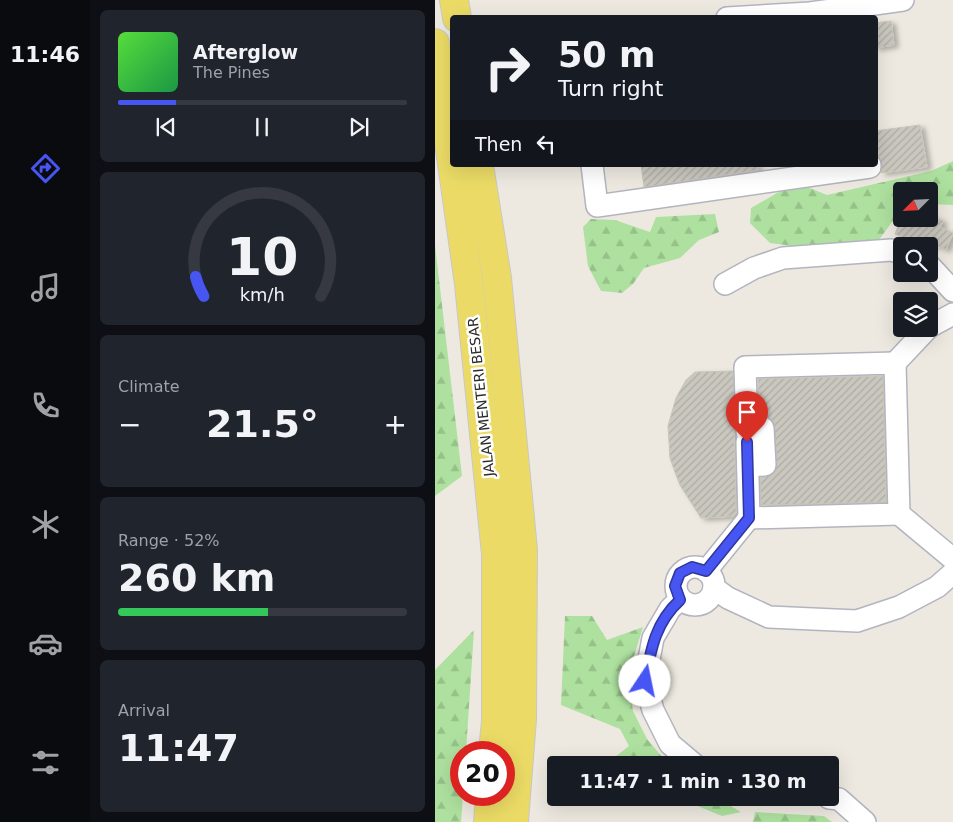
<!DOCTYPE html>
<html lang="en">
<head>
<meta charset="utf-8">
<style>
  body { margin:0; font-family:"DejaVu Sans",sans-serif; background:#20242c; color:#f1f3f6; height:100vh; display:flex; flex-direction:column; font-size:19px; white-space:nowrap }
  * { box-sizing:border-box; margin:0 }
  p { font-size:16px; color:#9ea1a6 }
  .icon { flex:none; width:28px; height:28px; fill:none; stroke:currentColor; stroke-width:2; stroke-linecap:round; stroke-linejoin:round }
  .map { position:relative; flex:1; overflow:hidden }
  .drawer { display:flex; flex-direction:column; gap:10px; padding:10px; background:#0d0f14; width:345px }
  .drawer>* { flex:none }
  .top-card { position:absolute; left:15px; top:15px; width:428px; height:152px; border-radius:5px; box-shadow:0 5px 20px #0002; background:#171b24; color:#f1f3f6; overflow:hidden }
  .needle { width:32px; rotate:246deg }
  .controls { position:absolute; left:458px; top:182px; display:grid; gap:10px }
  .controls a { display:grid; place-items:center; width:45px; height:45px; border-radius:5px; background:#171b24; box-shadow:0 5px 20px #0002; font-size:25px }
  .speed { position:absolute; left:15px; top:741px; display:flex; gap:10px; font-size:25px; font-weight:700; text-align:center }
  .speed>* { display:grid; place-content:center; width:65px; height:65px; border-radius:50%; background:#171b24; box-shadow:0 5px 20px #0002; line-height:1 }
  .speed .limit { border:8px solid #d22; background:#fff; color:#111 }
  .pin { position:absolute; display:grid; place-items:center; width:42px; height:42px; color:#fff; margin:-51px -21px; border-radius:50% 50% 50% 0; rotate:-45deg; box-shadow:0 0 5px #0007 }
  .pin .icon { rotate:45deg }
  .me { position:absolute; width:55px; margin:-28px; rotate:11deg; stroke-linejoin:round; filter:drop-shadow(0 0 4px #0008) }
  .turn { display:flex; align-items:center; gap:18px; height:105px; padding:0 25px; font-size:22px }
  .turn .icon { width:65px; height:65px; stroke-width:2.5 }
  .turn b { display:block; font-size:35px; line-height:42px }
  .then { display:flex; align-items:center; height:48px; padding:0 25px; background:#0003; gap:10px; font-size:19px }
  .big { font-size:38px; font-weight:700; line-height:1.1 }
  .drawer .tile { flex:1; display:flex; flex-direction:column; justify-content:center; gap:8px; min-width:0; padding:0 18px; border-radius:8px; background:#20242c }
  .drawer .dial { align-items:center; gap:0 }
  .dial svg { height:130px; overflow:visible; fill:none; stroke:#363941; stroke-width:7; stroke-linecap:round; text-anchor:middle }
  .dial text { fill:#f1f3f6; stroke:none }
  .song { display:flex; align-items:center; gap:15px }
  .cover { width:60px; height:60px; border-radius:8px; background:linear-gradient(135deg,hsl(110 70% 55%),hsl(140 70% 35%)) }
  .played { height:5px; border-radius:2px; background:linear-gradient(90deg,#4755f3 20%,#363941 20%) }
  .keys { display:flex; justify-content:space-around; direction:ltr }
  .heat { display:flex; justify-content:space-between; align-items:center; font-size:28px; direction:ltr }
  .charge { height:8px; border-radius:4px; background:linear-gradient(90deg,#34c759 52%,#363941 0) }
  .trip { position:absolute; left:112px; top:756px; width:292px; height:50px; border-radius:5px; background:#171b24; box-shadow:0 5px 20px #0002; font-weight:700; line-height:50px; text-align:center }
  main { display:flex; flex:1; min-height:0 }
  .tabs { display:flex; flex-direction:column; width:90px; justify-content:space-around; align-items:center; background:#090b0e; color:#9ea1a6 }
  .tabs .icon { width:35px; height:35px }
  .tabs .current { color:#4755f3 }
  .tabs b { font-size:22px; color:#f1f3f6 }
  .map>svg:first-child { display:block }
  .forest { fill:url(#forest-firs) }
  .building { fill:url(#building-hatch); stroke:#c9c5b9; filter:url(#shadow) }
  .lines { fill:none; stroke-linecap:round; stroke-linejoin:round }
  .minor-casing { stroke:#b3b4bf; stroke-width:24 }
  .major-casing { stroke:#c8c8c8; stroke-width:30 }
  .minor { stroke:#fff; stroke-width:21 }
  .major { stroke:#ebdb66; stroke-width:28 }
  .route-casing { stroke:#2e379e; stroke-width:12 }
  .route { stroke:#4755f3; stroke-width:9 }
  .labels { text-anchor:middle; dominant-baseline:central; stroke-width:5; stroke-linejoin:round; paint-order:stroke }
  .street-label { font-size:14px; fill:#2c2c2c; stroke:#fff }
</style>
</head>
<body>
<main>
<nav class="tabs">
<b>11:46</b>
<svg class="icon current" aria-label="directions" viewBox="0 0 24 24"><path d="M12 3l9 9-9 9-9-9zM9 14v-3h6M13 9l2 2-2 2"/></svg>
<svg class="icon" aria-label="music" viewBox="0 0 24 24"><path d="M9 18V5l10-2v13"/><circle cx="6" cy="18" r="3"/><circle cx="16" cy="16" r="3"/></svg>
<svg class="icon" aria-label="phone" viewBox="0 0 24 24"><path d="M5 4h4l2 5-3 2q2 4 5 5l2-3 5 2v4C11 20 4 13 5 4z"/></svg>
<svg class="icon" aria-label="climate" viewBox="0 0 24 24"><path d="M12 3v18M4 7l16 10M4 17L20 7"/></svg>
<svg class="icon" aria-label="car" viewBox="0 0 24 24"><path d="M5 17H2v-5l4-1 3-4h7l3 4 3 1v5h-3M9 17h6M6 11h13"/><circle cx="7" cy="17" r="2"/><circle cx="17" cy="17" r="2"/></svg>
<svg class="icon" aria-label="filters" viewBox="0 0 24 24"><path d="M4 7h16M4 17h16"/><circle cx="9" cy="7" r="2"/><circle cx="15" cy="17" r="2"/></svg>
</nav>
<section class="drawer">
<div class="tile">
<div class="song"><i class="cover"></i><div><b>Afterglow</b><p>The Pines</p></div></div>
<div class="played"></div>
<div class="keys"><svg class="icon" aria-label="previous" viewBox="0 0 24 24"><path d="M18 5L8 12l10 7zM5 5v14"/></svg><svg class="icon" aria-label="pause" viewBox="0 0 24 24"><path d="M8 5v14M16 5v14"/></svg><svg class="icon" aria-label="next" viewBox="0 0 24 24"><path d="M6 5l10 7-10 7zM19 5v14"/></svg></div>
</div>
<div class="tile dial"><svg viewBox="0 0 100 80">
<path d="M14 69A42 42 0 1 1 86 69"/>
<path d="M14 69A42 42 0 0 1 9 57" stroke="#4755f3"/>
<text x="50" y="56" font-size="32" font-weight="700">10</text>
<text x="50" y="72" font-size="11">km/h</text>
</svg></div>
<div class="tile"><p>Climate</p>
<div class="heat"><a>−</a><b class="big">21.5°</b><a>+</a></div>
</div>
<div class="tile"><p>Range · 52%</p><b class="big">260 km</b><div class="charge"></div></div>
<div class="tile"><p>Arrival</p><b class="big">11:47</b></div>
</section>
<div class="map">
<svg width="518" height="822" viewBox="0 0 518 822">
  <defs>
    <pattern id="forest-firs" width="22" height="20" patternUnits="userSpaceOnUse" patternTransform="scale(1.25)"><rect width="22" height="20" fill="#aee19f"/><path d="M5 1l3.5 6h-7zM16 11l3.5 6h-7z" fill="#96c189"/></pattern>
    <pattern id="building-hatch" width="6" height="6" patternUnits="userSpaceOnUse" patternTransform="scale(1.25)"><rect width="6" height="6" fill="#c9c7be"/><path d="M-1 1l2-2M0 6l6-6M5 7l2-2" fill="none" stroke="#adaba3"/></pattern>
    <filter id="shadow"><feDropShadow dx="4.5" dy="2.5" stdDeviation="2.5" flood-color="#0004"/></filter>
  </defs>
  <rect width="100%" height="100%" fill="#ede9e0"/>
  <!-- forest -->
  <g class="forest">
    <path d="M 518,161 L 518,205 L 494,204 L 494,191 L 466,191 L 466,210 L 443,241 L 366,247 L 335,243 L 315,223 L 316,208 L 342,193 L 365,184 L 392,195 L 496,171 Z"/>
    <path d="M 280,214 L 284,232 L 264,240 L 245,258 L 209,268 L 198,284 L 187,293 L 166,291 L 153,266 L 148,227 L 156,219 L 180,220 L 215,232 L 221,217 Z"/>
    <path d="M 0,245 L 27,476 L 0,496 Z"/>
    <path d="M 130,616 L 157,616 L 172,640 L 208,627 L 193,676 L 198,711 L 212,739 L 234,765 L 186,765 L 180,757 L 194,746 L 185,729 L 126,705 Z"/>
    <path d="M 39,630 L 31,752 L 26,752 L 26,795 L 28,795 L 26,822 L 0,822 L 0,670 Z"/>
    <path d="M 243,798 L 282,798 L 306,812 L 287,816 Z"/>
    <path d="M 320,812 L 389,816 L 397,822 L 318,822 Z"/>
  </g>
  <!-- building -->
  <g class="building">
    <path d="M 456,21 L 459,45 L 440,48 L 440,23 Z"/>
    <path d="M 485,125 L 492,167 L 446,173 L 447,165 L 443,156 L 440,131 Z"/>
    <path d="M 206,165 L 323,165 L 323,170 L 209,187 Z"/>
    <path d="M 494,215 L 508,221 L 505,227 L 518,233 L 511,250 L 498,244 L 495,249 L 494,246 L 488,246 L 460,234 L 466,219 L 494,219 Z"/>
    <path d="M 298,371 L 301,514 L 299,516 L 266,518 L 245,485 L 240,472 L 235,458 L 233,426 L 241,398 L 251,380 L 260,372 Z"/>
    <path d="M 448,376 L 451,502 L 326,505 L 325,478 L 337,475 L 342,464 L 339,422 L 333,417 L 324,416 L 323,379 Z"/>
  </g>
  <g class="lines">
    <defs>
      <g id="minor">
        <path d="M 292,18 L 375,13 L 468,0"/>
        <path d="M 157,165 L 162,206 L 435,167 L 435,165"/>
        <path d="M 494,265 L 518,291"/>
        <path d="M 290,284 L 319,268 L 348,258 L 456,250 L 466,253"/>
        <path d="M 494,327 L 518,314"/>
        <path d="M 460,363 L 492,329"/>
        <path d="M 312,429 L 328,428 L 330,465 L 313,466"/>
        <path d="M 312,432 L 310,367 L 460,363 L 464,514 L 314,518 L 312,442"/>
        <path d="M 464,514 L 518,559"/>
        <circle cx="260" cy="586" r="19"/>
        <path d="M 271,571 L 314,518"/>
        <path d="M 279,588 L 293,598 L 334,617 L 422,621 L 464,607 L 502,587 L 518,573"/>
        <path d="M 245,599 L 235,609 L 218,638 L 210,681 L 218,710 L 235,744 L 260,765"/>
        <path d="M 394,798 L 404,799 L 430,822"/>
      </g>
      <g id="major">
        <path d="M 19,0 L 22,18"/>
        <path d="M 0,43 L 34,284 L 61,554 L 61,721 L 58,752"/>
        <path d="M 44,165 L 62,278 L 88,550 L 87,719 L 79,822"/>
        <path d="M 53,822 L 55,795"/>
      </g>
    </defs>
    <!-- minor casing -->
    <use href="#minor" class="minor-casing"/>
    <!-- major casing -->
    <use href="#major" class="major-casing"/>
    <!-- minor -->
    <use href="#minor" class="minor"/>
    <!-- major -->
    <use href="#major" class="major"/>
  </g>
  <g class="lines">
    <defs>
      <path id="route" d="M 210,681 C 216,649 220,623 245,600 L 240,586 L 245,573 L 257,567 L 271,571 L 314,518 L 312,442"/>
    </defs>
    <!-- route casing -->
    <use href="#route" class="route-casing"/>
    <!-- route -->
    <use href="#route" class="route"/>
  </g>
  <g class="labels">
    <!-- street labels -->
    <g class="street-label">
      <text transform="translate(46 397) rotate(-96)">JALAN MENTERI BESAR</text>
    </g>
  </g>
</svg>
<div class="controls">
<a><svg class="needle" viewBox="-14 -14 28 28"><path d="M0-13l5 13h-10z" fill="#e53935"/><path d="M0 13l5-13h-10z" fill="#9ea1a6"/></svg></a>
<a><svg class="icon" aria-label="search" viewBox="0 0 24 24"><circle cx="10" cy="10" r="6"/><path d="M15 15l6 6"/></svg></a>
<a><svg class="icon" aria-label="layers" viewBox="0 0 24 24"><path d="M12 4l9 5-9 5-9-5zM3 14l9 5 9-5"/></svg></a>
</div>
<div class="speed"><div class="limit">20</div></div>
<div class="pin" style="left:312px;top:442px;background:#d93025"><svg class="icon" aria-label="arrive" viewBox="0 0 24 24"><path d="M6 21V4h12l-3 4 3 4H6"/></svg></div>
<svg class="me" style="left:210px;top:681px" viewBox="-20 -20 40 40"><circle r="19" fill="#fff"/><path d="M0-13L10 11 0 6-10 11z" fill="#4755f3"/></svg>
<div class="trip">11:47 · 1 min · 130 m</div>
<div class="top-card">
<div class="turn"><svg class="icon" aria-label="right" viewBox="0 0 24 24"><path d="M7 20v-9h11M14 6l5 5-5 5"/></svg><div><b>50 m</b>Turn right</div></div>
<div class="then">Then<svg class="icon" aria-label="left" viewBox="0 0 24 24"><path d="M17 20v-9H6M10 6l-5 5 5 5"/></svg></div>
</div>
</div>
</main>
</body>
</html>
